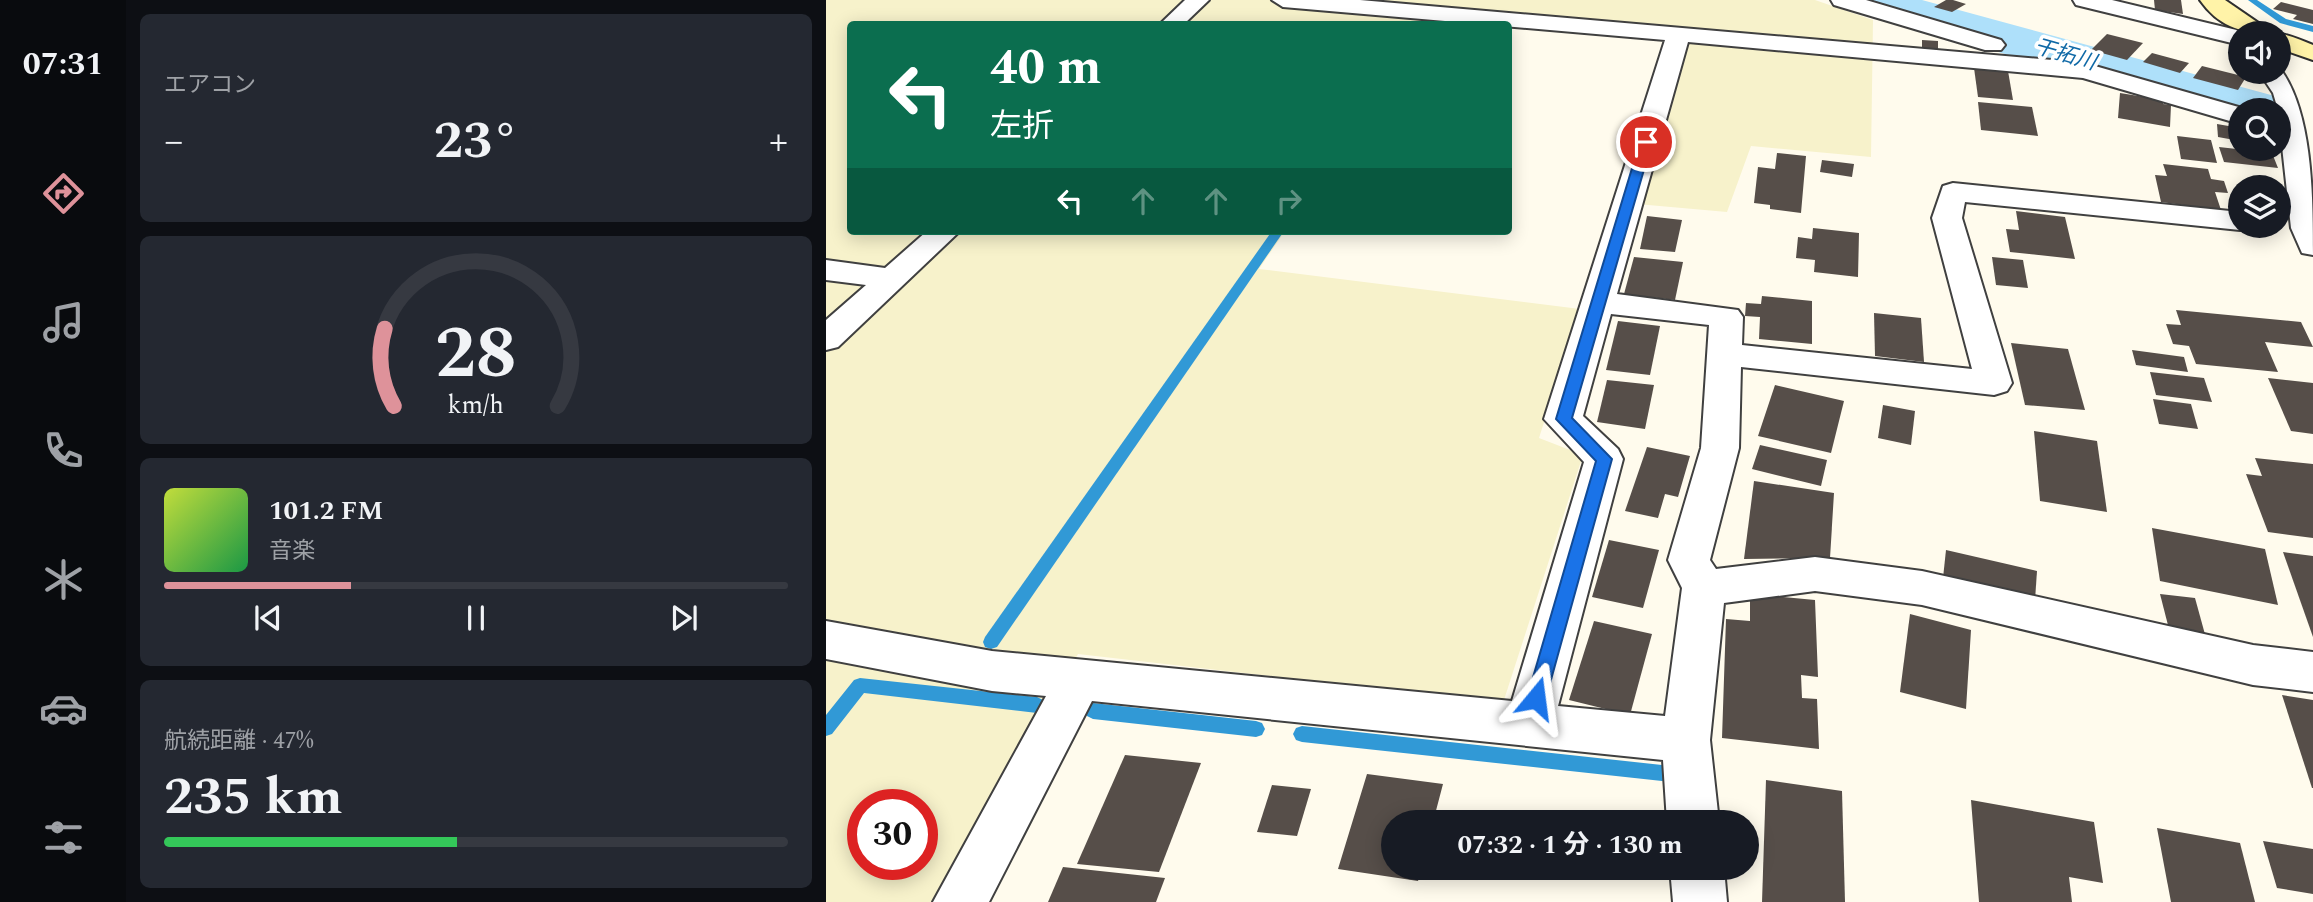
<!DOCTYPE html>
<html lang="ja">
<head>
<meta charset="utf-8">
<style>
  body { margin:0; font-family:Spectral,"Noto Sans JP",serif; background:#242831; color:#f1f3f6; height:100vh; display:flex; flex-direction:column; font-size:26px; white-space:nowrap }
  * { box-sizing:border-box; margin:0 }
  p { font-size:23px; color:#9ea1a6 }
  .icon { flex:none; width:38px; height:38px; fill:none; stroke:currentColor; stroke-width:2; stroke-linecap:round; stroke-linejoin:round }
  .map { position:relative; flex:1; overflow:hidden }
  .sheet { display:flex; flex-direction:column; gap:14px; padding:14px; background:#0d0f14; width:700px }
  .sheet>* { flex:none }
  .banner { position:absolute; left:21px; top:21px; width:665px; height:214px; border-radius:7px; box-shadow:0 4px 18px #0003; background:#0b6e4f; color:#fff; overflow:hidden }
  .tools { position:absolute; left:1402px; top:21px; display:grid; gap:14px }
  .tools a { display:grid; place-items:center; width:63px; height:63px; border-radius:50%; background:#171b24; box-shadow:0 4px 18px #0003; font-size:35px }
  .speed { position:absolute; left:21px; top:789px; display:flex; gap:14px; font-size:35px; font-weight:700; text-align:center }
  .speed>* { display:grid; place-content:center; width:91px; height:91px; border-radius:50%; background:#171b24; box-shadow:0 4px 18px #0003; line-height:1 }
  .speed .limit { border:10px solid #d22; background:#fff; color:#111 }
  .pin { position:absolute; display:grid; place-items:center; width:60px; height:60px; color:#fff; margin:-30px; border:4px solid #fff; border-radius:50%; box-shadow:0 2px 7px #0007 }
  .me { position:absolute; width:77px; margin:-38px; rotate:16deg; stroke-linejoin:round; filter:drop-shadow(0 0 5px #0008) }
  .turn { display:flex; align-items:center; gap:24px; height:147px; padding:0 28px; font-size:32px }
  .turn .icon { width:91px; height:91px; stroke-width:2.5 }
  .turn b { display:block; font-size:49px; line-height:60px }
  .lanes { display:flex; align-items:center; height:66px; padding:0 28px; background:#0003; justify-content:center; gap:35px; direction:ltr }
  .lanes .off { opacity:.35 }
  .big { font-size:52px; font-weight:700; line-height:1.1 }
  .sheet .tile { flex:1; display:flex; flex-direction:column; justify-content:center; gap:10px; min-width:0; padding:0 24px; border-radius:10px; background:#242831 }
  .sheet .dial { align-items:center; gap:0 }
  .dial svg { height:182px; overflow:visible; fill:none; stroke:#363941; stroke-width:7; stroke-linecap:round; text-anchor:middle }
  .dial text { fill:#f1f3f6; stroke:none }
  .song { display:flex; align-items:center; gap:21px }
  .cover { width:84px; height:84px; border-radius:10px; background:linear-gradient(135deg,hsl(70 70% 55%),hsl(140 70% 35%)) }
  .played { height:7px; border-radius:4px; background:linear-gradient(90deg,#de929a 30%,#363941 30%) }
  .keys { display:flex; justify-content:space-around; direction:ltr }
  .heat { display:flex; justify-content:space-between; align-items:center; font-size:38px; direction:ltr }
  .charge { height:10px; border-radius:5px; background:linear-gradient(90deg,#34c759 47%,#363941 0) }
  .trip { position:absolute; left:555px; top:810px; width:378px; height:70px; border-radius:35px; background:#171b24; box-shadow:0 4px 18px #0003; font-weight:700; line-height:70px; text-align:center }
  main { display:flex; flex:1; min-height:0 }
  .dock { display:flex; flex-direction:column; width:126px; justify-content:space-around; align-items:center; background:#090b0e; color:#9ea1a6 }
  .dock .icon { width:49px; height:49px }
  .dock .active { color:#de929a }
  .dock b { font-size:32px; color:#f1f3f6 }
  .map>svg:first-child { display:block }
  .farmland { fill:#f7f2cb; fill-rule:evenodd }
  .lines { fill:none; stroke-linecap:round; stroke-linejoin:round }
  .stream { fill:#3199d6; fill-rule:evenodd }
  .river { fill:#aee0fa; fill-rule:evenodd }
  .building { fill:#564e49 }
  .minor-casing { stroke:#404040; stroke-width:4 }
  .secondary-casing { stroke:#2f2f2f; stroke-width:4 }
  .minor { fill:#fff; fill-rule:evenodd }
  .secondary { fill:#fff3a8; fill-rule:evenodd }
  .route { fill:#1a73e8; stroke:#114b97; stroke-width:2 }
  .labels { text-anchor:middle; dominant-baseline:central; stroke-width:7; stroke-linejoin:round; paint-order:stroke }
  .far-water-label { font-size:21px; font-style:italic; fill:#0f69a7; stroke:#fff }
</style>
</head>
<body>
<main>
<nav class="dock">
<b>07:31</b>
<svg class="icon active" aria-label="directions" viewBox="0 0 24 24"><path d="M12 3l9 9-9 9-9-9zM9 14v-3h6M13 9l2 2-2 2"/></svg>
<svg class="icon" aria-label="music" viewBox="0 0 24 24"><path d="M9 18V5l10-2v13"/><circle cx="6" cy="18" r="3"/><circle cx="16" cy="16" r="3"/></svg>
<svg class="icon" aria-label="phone" viewBox="0 0 24 24"><path d="M5 4h4l2 5-3 2q2 4 5 5l2-3 5 2v4C11 20 4 13 5 4z"/></svg>
<svg class="icon" aria-label="climate" viewBox="0 0 24 24"><path d="M12 3v18M4 7l16 10M4 17L20 7"/></svg>
<svg class="icon" aria-label="car" viewBox="0 0 24 24"><path d="M5 17H2v-5l4-1 3-4h7l3 4 3 1v5h-3M9 17h6M6 11h13"/><circle cx="7" cy="17" r="2"/><circle cx="17" cy="17" r="2"/></svg>
<svg class="icon" aria-label="filters" viewBox="0 0 24 24"><path d="M4 7h16M4 17h16"/><circle cx="9" cy="7" r="2"/><circle cx="15" cy="17" r="2"/></svg>
</nav>
<section class="sheet">
<div class="tile"><p>エアコン</p>
<div class="heat"><a>−</a><b class="big">23°</b><a>+</a></div>
</div>
<div class="tile dial"><svg viewBox="0 0 100 80">
<path d="M14 69A42 42 0 1 1 86 69"/>
<path d="M14 69A42 42 0 0 1 10 35" stroke="#de929a"/>
<text x="50" y="56" font-size="32" font-weight="700">28</text>
<text x="50" y="72" font-size="11">km/h</text>
</svg></div>
<div class="tile">
<div class="song"><i class="cover"></i><div><b>101.2 FM</b><p>音楽</p></div></div>
<div class="played"></div>
<div class="keys"><svg class="icon" aria-label="previous" viewBox="0 0 24 24"><path d="M18 5L8 12l10 7zM5 5v14"/></svg><svg class="icon" aria-label="pause" viewBox="0 0 24 24"><path d="M8 5v14M16 5v14"/></svg><svg class="icon" aria-label="next" viewBox="0 0 24 24"><path d="M6 5l10 7-10 7zM19 5v14"/></svg></div>
</div>
<div class="tile"><p>航続距離 · 47%</p><b class="big">235 km</b><div class="charge"></div></div>
</section>
<div class="map">
<svg width="1487" height="902" viewBox="0 0 1487 902">
  <rect width="100%" height="100%" fill="#fffbed"/>
  <!-- farmland -->
  <path class="farmland" d="M 0,0 L 989,0 L 1047,20 L 1045,157 L 925,146 L 901,212 L 811,204 L 862,31 L 614,9 L 602,24 L 24,24 L 24,231 L 459,231 L 433,269 L 754,309 L 713,438 L 757,455 L 677,703 L 252,654 L 113,902 L 0,902 ZM 37,805 L 96,805 L 96,864 L 37,864 Z"/>
  <g class="lines">
    <!-- stream -->
    <g class="stream">
      <path d="M 1422,0 L 1431,0 L 1460,19 L 1487,26 L 1487,32 L 1454,23 Z"/>
      <path d="M 599,18 L 603,21 L 601,24 L 593,24 Z"/>
      <path d="M 446,231 L 458,231 L 171,647 L 165,649 L 159,647 L 157,642 L 159,637 Z"/>
      <path d="M 34,678 L 211,697 L 217,700 L 220,705 L 217,710 L 211,713 L 38,693 L 6,734 L 0,736 L 0,715 L 28,680 Z"/>
      <path d="M 267,703 L 430,721 L 436,723 L 439,729 L 436,735 L 430,737 L 267,719 L 261,716 L 258,711 L 261,706 Z"/>
      <path d="M 476,726 L 836,765 L 842,767 L 845,773 L 842,779 L 836,781 L 476,742 L 470,740 L 467,734 L 470,728 Z"/>
    </g>
    <!-- river -->
    <path class="river" d="M 1018,0 L 1096,0 L 1456,98 L 1464,110 L 1452,123 L 1452,110 L 1414,110 L 1414,121 L 1025,10 Z"/>
  </g>
  <!-- building -->
  <g class="building">
    <path d="M 1120,0 L 1127,0 L 1140,4 L 1126,12 L 1108,7 Z"/>
    <path d="M 1328,0 L 1355,0 L 1357,14 L 1329,10 Z"/>
    <path d="M 1455,2 L 1487,10 L 1487,24 L 1467,19 L 1471,15 L 1447,9 Z"/>
    <path d="M 1281,34 L 1317,43 L 1301,60 L 1265,50 Z"/>
    <path d="M 1096,40 L 1112,41 L 1112,50 L 1096,49 Z"/>
    <path d="M 1326,53 L 1363,63 L 1354,73 L 1317,62 Z"/>
    <path d="M 1376,66 L 1420,77 L 1412,90 L 1367,78 Z"/>
    <path d="M 1148,68 L 1182,71 L 1187,100 L 1152,97 Z"/>
    <path d="M 1294,93 L 1337,100 L 1337,104 L 1345,105 L 1344,127 L 1292,118 Z"/>
    <path d="M 1152,102 L 1206,107 L 1212,136 L 1155,130 Z"/>
    <path d="M 1391,124 L 1414,128 L 1414,141 L 1392,137 Z"/>
    <path d="M 1351,136 L 1385,140 L 1391,163 L 1355,159 Z"/>
    <path d="M 1393,147 L 1446,153 L 1452,168 L 1398,162 Z"/>
    <path d="M 951,153 L 980,156 L 975,213 L 944,209 L 944,205 L 928,203 L 932,167 L 949,169 Z"/>
    <path d="M 996,160 L 1028,164 L 1026,177 L 994,172 Z"/>
    <path d="M 1337,164 L 1382,169 L 1385,179 L 1398,181 L 1402,193 L 1389,192 L 1395,210 L 1335,202 L 1329,175 L 1341,176 Z"/>
    <path d="M 1190,211 L 1239,217 L 1249,259 L 1184,252 L 1180,229 L 1193,230 Z"/>
    <path d="M 821,216 L 856,220 L 849,252 L 814,249 Z"/>
    <path d="M 987,228 L 1033,233 L 1032,277 L 988,272 L 989,260 L 970,258 L 972,237 L 986,239 Z"/>
    <path d="M 808,257 L 857,262 L 849,300 L 798,294 Z"/>
    <path d="M 1166,257 L 1197,260 L 1202,288 L 1170,285 Z"/>
    <path d="M 936,296 L 986,301 L 986,344 L 933,339 L 934,317 L 919,316 L 920,303 L 935,304 Z"/>
    <path d="M 1350,310 L 1475,322 L 1487,347 L 1439,342 L 1452,372 L 1370,364 L 1363,346 L 1347,344 L 1340,324 L 1355,325 Z"/>
    <path d="M 1048,313 L 1095,318 L 1098,362 L 1049,356 Z"/>
    <path d="M 792,321 L 834,326 L 824,375 L 780,370 Z"/>
    <path d="M 1185,343 L 1242,349 L 1259,410 L 1199,405 Z"/>
    <path d="M 1306,350 L 1358,357 L 1362,372 L 1310,365 Z"/>
    <path d="M 1324,372 L 1378,378 L 1386,402 L 1330,395 Z"/>
    <path d="M 1442,378 L 1487,383 L 1487,434 L 1465,431 Z"/>
    <path d="M 781,380 L 828,385 L 819,429 L 771,422 Z"/>
    <path d="M 949,385 L 1018,401 L 1005,453 L 932,436 Z"/>
    <path d="M 1327,399 L 1365,404 L 1372,429 L 1333,424 Z"/>
    <path d="M 1057,405 L 1089,411 L 1085,445 L 1052,438 Z"/>
    <path d="M 1208,431 L 1271,441 L 1281,512 L 1214,501 Z"/>
    <path d="M 934,445 L 1001,460 L 995,486 L 926,469 Z"/>
    <path d="M 821,447 L 864,456 L 852,497 L 839,494 L 832,518 L 799,511 Z"/>
    <path d="M 1429,458 L 1487,464 L 1487,538 L 1442,532 L 1420,474 L 1436,476 Z"/>
    <path d="M 928,481 L 1008,493 L 1004,558 L 918,559 Z"/>
    <path d="M 1326,528 L 1439,549 L 1452,605 L 1334,581 Z"/>
    <path d="M 783,540 L 833,550 L 817,608 L 766,597 Z"/>
    <path d="M 1120,550 L 1211,571 L 1209,600 L 1117,578 Z"/>
    <path d="M 1457,552 L 1487,556 L 1487,637 Z"/>
    <path d="M 924,594 L 989,600 L 992,677 L 975,675 L 976,698 L 991,699 L 993,749 L 896,738 L 900,619 L 924,621 Z"/>
    <path d="M 1334,594 L 1369,598 L 1380,638 L 1344,633 Z"/>
    <path d="M 1084,614 L 1145,630 L 1140,709 L 1074,692 Z"/>
    <path d="M 768,621 L 826,634 L 804,715 L 743,700 Z"/>
    <path d="M 1456,695 L 1487,700 L 1487,788 L 1486,788 Z"/>
    <path d="M 299,755 L 375,763 L 333,872 L 251,864 Z"/>
    <path d="M 541,774 L 617,784 L 607,822 L 567,822 L 567,868 L 596,868 L 592,881 L 512,869 Z"/>
    <path d="M 940,780 L 1016,791 L 1019,902 L 936,902 Z"/>
    <path d="M 446,785 L 485,789 L 471,836 L 431,832 Z"/>
    <path d="M 1145,800 L 1268,822 L 1277,883 L 1243,877 L 1246,902 L 1153,902 Z"/>
    <path d="M 1331,828 L 1414,843 L 1429,902 L 1345,902 Z"/>
    <path d="M 1437,841 L 1487,849 L 1487,894 L 1451,888 Z"/>
    <path d="M 237,867 L 339,878 L 330,902 L 222,902 Z"/>
  </g>
  <g class="lines">
    <defs>
      <g id="minor">
        <path d="M 359,0 L 383,0 L 358,24 L 334,24 Z"/>
        <path d="M 446,0 L 534,0 L 1238,61 L 1269,66 L 1423,110 L 1414,110 L 1414,124 L 1257,78 L 862,42 L 791,294 L 912,310 L 917,317 L 916,345 L 1146,369 L 1106,218 L 1117,186 L 1127,183 L 1414,212 L 1414,226 L 1425,227 L 1414,230 L 1139,202 L 1136,218 L 1186,383 L 1181,391 L 1168,395 L 915,367 L 913,448 L 884,560 L 890,569 L 989,557 L 1096,571 L 1427,645 L 1487,652 L 1487,692 L 1427,685 L 1096,605 L 989,591 L 898,603 L 884,740 L 893,822 L 841,822 L 837,760 L 266,701 L 163,902 L 107,902 L 220,696 L 166,691 L 0,659 L 0,621 L 166,651 L 686,701 L 758,462 L 718,419 L 839,40 L 457,7 ZM 785,314 L 883,325 L 875,448 L 842,560 L 856,588 L 839,716 L 732,706 L 797,459 L 792,449 L 757,416 Z"/>
        <path d="M 1005,0 L 1040,0 L 1175,40 L 1179,45 L 1175,50 L 1159,50 L 1008,5 Z"/>
        <path d="M 1247,0 L 1286,0 L 1423,33 L 1414,33 L 1414,45 L 1250,5 Z"/>
        <path d="M 1452,66 C 1487,109 1487,198 1487,255 L 1476,253 L 1465,228 L 1452,110 L 1447,93 L 1433,72 L 1452,72 Z"/>
        <path d="M 101,231 L 134,231 L 12,347 L 0,350 L 0,320 L 40,285 L 0,280 L 0,260 L 59,268 Z"/>
        <path d="M 844,868 L 898,868 L 901,902 L 847,902 Z"/>
      </g>
      <g id="secondary">
        <path d="M 1374,0 L 1399,0 L 1447,33 C 1416,34 1393,27 1374,0 Z"/>
        <path d="M 1451,33 C 1463,35 1475,40 1487,45 L 1487,60 L 1452,48 Z"/>
      </g>
    </defs>
    <!-- minor casing -->
    <use href="#minor" class="minor-casing"/>
    <!-- secondary casing -->
    <use href="#secondary" class="secondary-casing"/>
    <!-- minor -->
    <use href="#minor" class="minor"/>
    <!-- secondary -->
    <use href="#secondary" class="secondary"/>
  </g>
  <!-- route -->
  <path class="route" d="M 820,139 L 826,142 L 746,418 L 786,459 L 720,698 L 717,704 L 710,706 L 704,704 L 701,698 L 770,461 L 730,419 L 814,142 Z"/>
  <g class="labels">
    <!-- far-water labels -->
    <g class="far-water-label">
      <text transform="translate(1239 55) rotate(16)">干拓川</text>
    </g>
  </g>
</svg>
<div class="tools">
<a><svg class="icon" aria-label="sound" viewBox="0 0 24 24"><path d="M4 9h4l5-4v14l-5-4H4zM17 9q2 3 0 6"/></svg></a>
<a><svg class="icon" aria-label="search" viewBox="0 0 24 24"><circle cx="10" cy="10" r="6"/><path d="M15 15l6 6"/></svg></a>
<a><svg class="icon" aria-label="layers" viewBox="0 0 24 24"><path d="M12 4l9 5-9 5-9-5zM3 14l9 5 9-5"/></svg></a>
</div>
<div class="speed"><div class="limit">30</div></div>
<div class="pin" style="left:820px;top:142px;background:#d93025"><svg class="icon" aria-label="arrive" viewBox="0 0 24 24"><path d="M6 21V4h12l-3 4 3 4H6"/></svg></div>
<svg class="me" style="left:710px;top:698px" viewBox="-20 -20 40 40"><path d="M0-17L14 15 0 8-14 15z" fill="#1a73e8" stroke="#fff" stroke-width="4"/></svg>
<div class="trip">07:32 · 1 分 · 130 m</div>
<div class="banner">
<div class="turn"><svg class="icon" aria-label="left" viewBox="0 0 24 24"><path d="M17 20v-9H6M10 6l-5 5 5 5"/></svg><div><b>40 m</b>左折</div></div>
<div class="lanes"><svg class="icon" aria-label="left" viewBox="0 0 24 24"><path d="M17 20v-9H6M10 6l-5 5 5 5"/></svg><svg class="icon off" aria-label="ahead" viewBox="0 0 24 24"><path d="M12 20V5M6 11l6-6 6 6"/></svg><svg class="icon off" aria-label="ahead" viewBox="0 0 24 24"><path d="M12 20V5M6 11l6-6 6 6"/></svg><svg class="icon off" aria-label="right" viewBox="0 0 24 24"><path d="M7 20v-9h11M14 6l5 5-5 5"/></svg></div>
</div>
</div>
</main>
</body>
</html>
